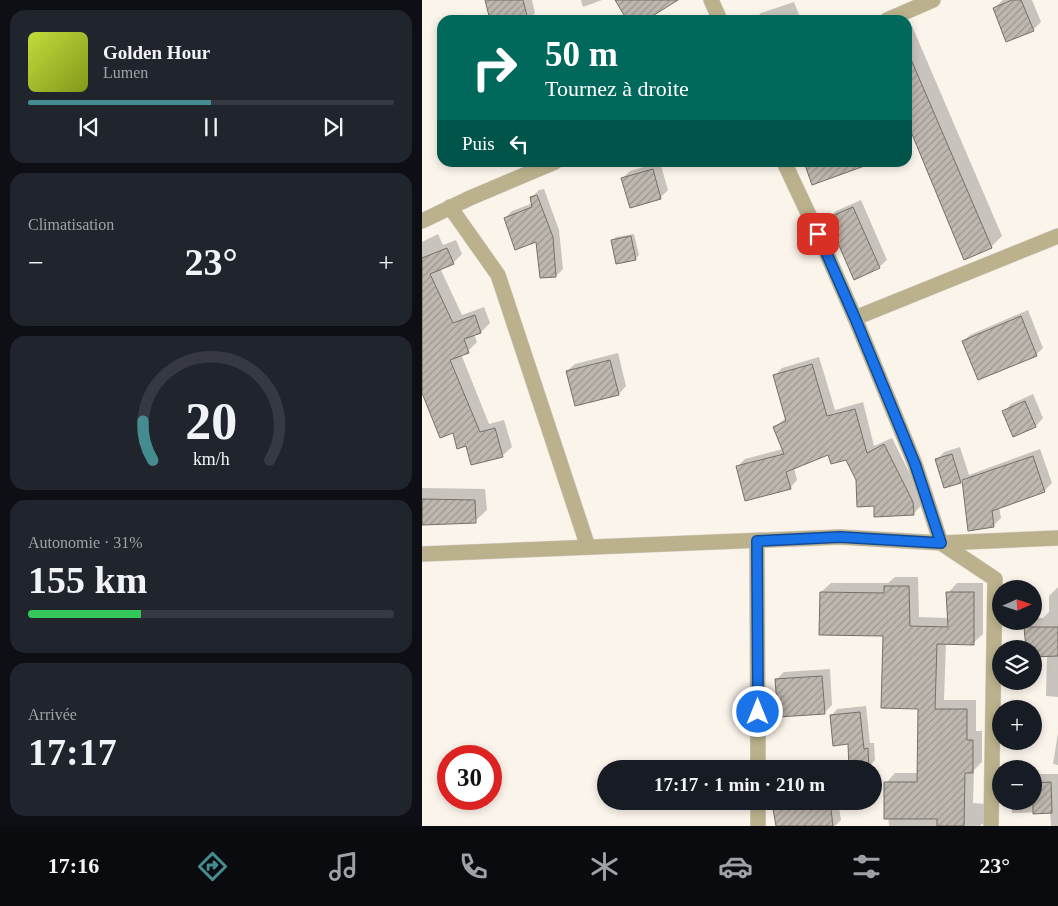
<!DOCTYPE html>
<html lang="fr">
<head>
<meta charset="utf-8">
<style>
  body { margin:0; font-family:"Times New Roman",serif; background:#20242c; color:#f1f3f6; height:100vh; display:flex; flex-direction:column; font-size:19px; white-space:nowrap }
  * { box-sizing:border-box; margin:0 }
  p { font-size:16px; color:#9ea1a6 }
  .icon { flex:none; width:28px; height:28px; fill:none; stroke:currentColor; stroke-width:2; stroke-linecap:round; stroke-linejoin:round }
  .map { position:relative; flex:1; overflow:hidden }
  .panel { display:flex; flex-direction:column; gap:10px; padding:10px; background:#0d0f14; width:422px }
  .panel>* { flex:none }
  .guide { position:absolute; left:15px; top:15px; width:475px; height:152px; border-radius:15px; box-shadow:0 2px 8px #0003; background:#00695c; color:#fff; overflow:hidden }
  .needle { width:32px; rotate:87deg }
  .buttons { position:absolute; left:570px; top:580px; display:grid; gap:10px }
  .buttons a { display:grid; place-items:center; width:50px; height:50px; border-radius:50%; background:#171b24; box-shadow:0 2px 8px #0003; font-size:25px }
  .speed { position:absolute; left:15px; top:745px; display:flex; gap:10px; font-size:25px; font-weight:700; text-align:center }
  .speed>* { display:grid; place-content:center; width:65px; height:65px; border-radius:50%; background:#171b24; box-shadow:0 2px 8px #0003; line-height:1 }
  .speed .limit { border:8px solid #d22; background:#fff; color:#111 }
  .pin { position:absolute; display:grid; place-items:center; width:42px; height:42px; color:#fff; margin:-21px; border-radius:10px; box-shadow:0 2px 8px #0006 }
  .me { position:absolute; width:55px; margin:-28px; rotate:0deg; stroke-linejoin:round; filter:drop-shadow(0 0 4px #0008) }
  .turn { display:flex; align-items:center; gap:18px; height:105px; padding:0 25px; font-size:22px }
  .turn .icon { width:65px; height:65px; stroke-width:2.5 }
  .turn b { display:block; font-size:35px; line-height:42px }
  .then { display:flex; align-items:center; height:48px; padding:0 25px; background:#0003; gap:10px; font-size:19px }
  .big { font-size:38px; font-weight:800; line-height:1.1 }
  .panel .card { flex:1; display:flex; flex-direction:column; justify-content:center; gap:8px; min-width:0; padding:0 18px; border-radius:15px; background:#20242c }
  .panel .dial { align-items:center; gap:0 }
  .dial svg { height:130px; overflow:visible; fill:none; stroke:#363941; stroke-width:7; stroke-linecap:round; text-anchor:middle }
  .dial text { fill:#f1f3f6; stroke:none }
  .song { display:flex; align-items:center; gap:15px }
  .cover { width:60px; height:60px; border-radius:8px; background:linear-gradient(135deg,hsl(70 70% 55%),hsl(70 70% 35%)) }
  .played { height:5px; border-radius:2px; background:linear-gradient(90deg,#448c8f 50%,#363941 50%) }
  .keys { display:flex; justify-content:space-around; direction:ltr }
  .heat { display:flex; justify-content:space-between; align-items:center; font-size:28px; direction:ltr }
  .charge { height:8px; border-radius:4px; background:linear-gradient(90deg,#34c759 31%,#363941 0) }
  .trip { position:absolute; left:175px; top:760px; width:285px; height:50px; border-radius:25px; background:#171b24; box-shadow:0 2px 8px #0003; font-weight:800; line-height:50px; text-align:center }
  .tabs { display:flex; height:80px; justify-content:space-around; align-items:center; background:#090b0e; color:#9ea1a6 }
  .tabs .icon { width:35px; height:35px }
  .tabs .active { color:#448c8f }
  .tabs b { font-size:22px; color:#f1f3f6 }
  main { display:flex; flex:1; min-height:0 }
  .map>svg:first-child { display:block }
  .shadow { fill:#0003 }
  .building { fill:url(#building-hatch); stroke:#757067 }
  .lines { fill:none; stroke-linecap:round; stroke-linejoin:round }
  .street-casing { stroke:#d8d1ca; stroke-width:16 }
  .street { stroke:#bbb18c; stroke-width:15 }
  .route-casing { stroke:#114b97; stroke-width:12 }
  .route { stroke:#1a73e8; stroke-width:9 }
</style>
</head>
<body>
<main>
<section class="panel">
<div class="card">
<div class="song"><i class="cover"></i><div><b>Golden Hour</b><p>Lumen</p></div></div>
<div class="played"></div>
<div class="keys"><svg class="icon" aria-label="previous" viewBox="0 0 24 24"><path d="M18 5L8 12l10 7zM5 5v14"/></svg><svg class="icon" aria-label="pause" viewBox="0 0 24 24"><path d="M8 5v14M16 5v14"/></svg><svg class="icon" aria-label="next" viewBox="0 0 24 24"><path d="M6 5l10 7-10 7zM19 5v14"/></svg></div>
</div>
<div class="card"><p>Climatisation</p>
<div class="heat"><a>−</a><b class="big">23°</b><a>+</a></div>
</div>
<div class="card dial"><svg viewBox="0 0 100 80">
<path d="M14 69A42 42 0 1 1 86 69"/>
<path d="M14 69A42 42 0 0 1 8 45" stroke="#448c8f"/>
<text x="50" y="56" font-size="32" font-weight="700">20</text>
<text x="50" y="72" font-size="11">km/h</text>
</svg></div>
<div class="card"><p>Autonomie · 31%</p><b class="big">155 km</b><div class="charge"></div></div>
<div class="card"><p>Arrivée</p><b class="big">17:17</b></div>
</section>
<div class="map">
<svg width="636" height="826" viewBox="0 0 636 826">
  <defs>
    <pattern id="building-hatch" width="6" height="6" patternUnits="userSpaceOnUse" patternTransform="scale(1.25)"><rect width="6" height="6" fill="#bfb8af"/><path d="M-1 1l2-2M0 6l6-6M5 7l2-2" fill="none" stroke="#9c968f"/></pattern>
  </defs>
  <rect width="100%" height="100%" fill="#fbf4eb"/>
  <!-- shadow -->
  <g class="shadow">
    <path d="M 65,0 L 110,0 L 113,13 L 106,20 L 69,20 Z"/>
    <path d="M 159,0 L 180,0 L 161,7 Z"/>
    <path d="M 581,0 L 610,0 L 619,22 L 611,30 L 572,8 Z"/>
    <path d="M 372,2 L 379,20 L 332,20 L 339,13 Z"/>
    <path d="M 66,16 L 67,20 L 53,20 Z"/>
    <path d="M 490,26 L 580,236 L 569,247 L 485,120 L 485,28 Z"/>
    <path d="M 238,162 L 246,190 L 239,197 L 209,207 L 200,179 L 208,171 Z"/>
    <path d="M 122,189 L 137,230 L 141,269 L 134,276 L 115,240 L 83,218 L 90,211 L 111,203 L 110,197 L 117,190 Z"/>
    <path d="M 439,200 L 465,260 L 457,267 L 406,219 L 414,211 Z"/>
    <path d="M 16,234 L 21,245 L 34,240 L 40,254 L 31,263 L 18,268 L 40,315 L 62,307 L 68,323 L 59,332 L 52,334 L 55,342 L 46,351 L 39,354 L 67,424 L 82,420 L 90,447 L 80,456 L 32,431 L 0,390 L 0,242 Z"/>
    <path d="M 212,234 L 217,255 L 213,259 L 190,241 L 194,237 Z"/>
    <path d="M 606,310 L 621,348 L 614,355 L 541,342 L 548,335 Z"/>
    <path d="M 196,353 L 204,386 L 197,394 L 145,371 L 153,364 Z"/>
    <path d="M 397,357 L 413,410 L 441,402 L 452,446 L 470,438 L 498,494 L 499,506 L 491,514 L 453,505 L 435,480 L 424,458 L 407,454 L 372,468 L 375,480 L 368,488 L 315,467 L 323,459 L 361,449 L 352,427 L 364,418 L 352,376 L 360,368 Z"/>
    <path d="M 611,394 L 621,418 L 614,426 L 592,435 L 582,412 L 589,404 Z"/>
    <path d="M 538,447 L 547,475 L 618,449 L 630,483 L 622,491 L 577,507 L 579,518 L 571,526 L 547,529 L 541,479 L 523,487 L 515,460 L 522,452 Z"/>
    <path d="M 0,488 L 63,489 L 65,510 L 53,521 L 0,524 Z"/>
    <path d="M 473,577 L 496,577 L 497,617 L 526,618 L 526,593 L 535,583 L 561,583 L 561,634 L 551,643 L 524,643 L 522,700 L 554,700 L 554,731 L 560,731 L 560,762 L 552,770 L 551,803 L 565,804 L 565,820 L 558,826 L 467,826 L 464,783 L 473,773 L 496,773 L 497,708 L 462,634 L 399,592 L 409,583 L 466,583 Z"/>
    <path d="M 636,587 L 636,697 L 624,696 L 625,655 L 611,649 L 604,628 L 613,618 L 621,618 L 627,612 L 627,596 Z"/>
    <path d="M 408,669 L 410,705 L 403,712 L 354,680 L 362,672 Z"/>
    <path d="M 444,706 L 448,743 L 452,743 L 453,760 L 447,767 L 427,743 L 409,716 L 415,709 Z"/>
    <path d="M 636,733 L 636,765 L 631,764 Z"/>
    <path d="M 611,774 L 636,774 L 636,826 L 629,826 L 628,812 L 590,813 L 589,801 L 611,801 Z"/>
    <path d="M 364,801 L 416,801 L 419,820 L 413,826 L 355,826 L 353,809 L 360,802 Z"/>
  </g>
  <!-- building -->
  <g class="building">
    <path d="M 63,0 L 101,0 L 106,20 L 68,20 Z"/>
    <path d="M 193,0 L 256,0 L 224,20 L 205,20 Z"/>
    <path d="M 590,0 L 599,0 L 612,31 L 584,42 L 571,8 Z"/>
    <path d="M 485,50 L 570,248 L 542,260 L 485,122 Z"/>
    <path d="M 382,162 L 445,162 L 445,165 L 390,185 Z"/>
    <path d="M 231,169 L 239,199 L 208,208 L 199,178 Z"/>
    <path d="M 115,195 L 131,237 L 134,277 L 118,278 L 114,242 L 93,250 L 82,218 L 110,207 L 108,197 Z"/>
    <path d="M 431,207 L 458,268 L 432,280 L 405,218 Z"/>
    <path d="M 209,236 L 214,260 L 194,264 L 189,240 Z"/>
    <path d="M 25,248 L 32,264 L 8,274 L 31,323 L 53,315 L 59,333 L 42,339 L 47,353 L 28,360 L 58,432 L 73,428 L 81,457 L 49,465 L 44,446 L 35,449 L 31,433 L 18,438 L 0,393 L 0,258 Z"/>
    <path d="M 599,316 L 615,356 L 556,380 L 540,341 Z"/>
    <path d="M 188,360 L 197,395 L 153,406 L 144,371 Z"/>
    <path d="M 390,364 L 405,416 L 433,409 L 445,453 L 462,444 L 491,502 L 492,515 L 452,517 L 452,506 L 435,507 L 434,480 L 424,460 L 409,464 L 406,455 L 364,472 L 369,489 L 323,501 L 314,466 L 362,454 L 351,427 L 364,421 L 351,375 Z"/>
    <path d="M 603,401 L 614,427 L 591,437 L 580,411 Z"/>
    <path d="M 530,454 L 539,483 L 522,488 L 513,459 Z"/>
    <path d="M 611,456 L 623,492 L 570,511 L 572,527 L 546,531 L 540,480 Z"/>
    <path d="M 0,499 L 53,500 L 54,523 L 0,525 Z"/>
    <path d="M 462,586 L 487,586 L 488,626 L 526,627 L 524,592 L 552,592 L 552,645 L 515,644 L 513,709 L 545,709 L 545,740 L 551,740 L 551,773 L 543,773 L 542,826 L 515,826 L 515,819 L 462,819 L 462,782 L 495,782 L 496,709 L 459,708 L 461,636 L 397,635 L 398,592 L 462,593 Z"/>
    <path d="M 602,627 L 636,627 L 636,656 L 611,657 L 611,649 L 604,649 Z"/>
    <path d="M 400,676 L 403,714 L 356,717 L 353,679 Z"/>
    <path d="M 438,712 L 442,749 L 446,748 L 447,768 L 427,769 L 426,744 L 411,746 L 408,715 Z"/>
    <path d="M 629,782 L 630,813 L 611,814 L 611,783 Z"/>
    <path d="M 408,801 L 411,826 L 354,826 L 351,809 Z"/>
  </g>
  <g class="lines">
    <defs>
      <g id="street">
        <path d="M 289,0 L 298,20"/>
        <path d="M 465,20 L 511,0"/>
        <path d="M 362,162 L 401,245 L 433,318 L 493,464 L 519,543 L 573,579 L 569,826"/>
        <path d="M 28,207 L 76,275 L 166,547"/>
        <path d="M 0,221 L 48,198 L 133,162"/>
        <path d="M 433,318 L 636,236"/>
        <path d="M 335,541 L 336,769"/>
        <path d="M 0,554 L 418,537 L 519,543 L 636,538"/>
        <path d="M 336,801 L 336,826"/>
      </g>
    </defs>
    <!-- street casing -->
    <use href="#street" class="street-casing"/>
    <!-- street -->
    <use href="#street" class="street"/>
  </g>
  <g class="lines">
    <defs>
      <path id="route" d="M 336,712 L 335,541 L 418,537 L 519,543 L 493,464 L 433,318 L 396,234"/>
    </defs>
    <!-- route casing -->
    <use href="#route" class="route-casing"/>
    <!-- route -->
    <use href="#route" class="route"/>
  </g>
</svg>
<div class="buttons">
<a><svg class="needle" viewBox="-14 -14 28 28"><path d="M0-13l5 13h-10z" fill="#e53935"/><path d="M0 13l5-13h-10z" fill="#9ea1a6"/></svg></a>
<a><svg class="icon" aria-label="layers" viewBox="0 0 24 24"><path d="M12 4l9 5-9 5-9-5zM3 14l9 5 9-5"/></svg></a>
<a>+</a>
<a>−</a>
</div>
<div class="speed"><div class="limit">30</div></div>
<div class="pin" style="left:396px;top:234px;background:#d93025"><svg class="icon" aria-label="arrive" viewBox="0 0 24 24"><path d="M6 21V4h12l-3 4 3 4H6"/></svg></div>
<svg class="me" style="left:336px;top:712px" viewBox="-20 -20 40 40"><circle r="17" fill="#1a73e8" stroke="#fff" stroke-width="3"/><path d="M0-11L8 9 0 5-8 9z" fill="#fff"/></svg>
<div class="trip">17:17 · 1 min · 210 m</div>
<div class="guide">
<div class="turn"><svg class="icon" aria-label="right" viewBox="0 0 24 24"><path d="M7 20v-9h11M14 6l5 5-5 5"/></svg><div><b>50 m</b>Tournez à droite</div></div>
<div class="then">Puis<svg class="icon" aria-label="left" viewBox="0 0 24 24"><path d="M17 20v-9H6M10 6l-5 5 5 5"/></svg></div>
</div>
</div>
</main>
<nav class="tabs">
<b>17:16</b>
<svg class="icon active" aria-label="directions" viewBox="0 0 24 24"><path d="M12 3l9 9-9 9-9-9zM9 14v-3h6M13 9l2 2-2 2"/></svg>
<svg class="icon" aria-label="music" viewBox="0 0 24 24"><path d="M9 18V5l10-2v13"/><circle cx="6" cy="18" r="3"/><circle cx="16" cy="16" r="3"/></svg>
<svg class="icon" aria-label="phone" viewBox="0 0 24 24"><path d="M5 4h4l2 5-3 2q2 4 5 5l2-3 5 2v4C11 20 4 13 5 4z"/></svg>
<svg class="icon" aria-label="climate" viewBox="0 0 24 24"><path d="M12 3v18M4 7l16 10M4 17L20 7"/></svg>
<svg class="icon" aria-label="car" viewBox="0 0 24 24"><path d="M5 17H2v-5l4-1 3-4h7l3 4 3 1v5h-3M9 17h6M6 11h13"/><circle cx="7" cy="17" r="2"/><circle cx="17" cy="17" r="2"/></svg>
<svg class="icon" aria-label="filters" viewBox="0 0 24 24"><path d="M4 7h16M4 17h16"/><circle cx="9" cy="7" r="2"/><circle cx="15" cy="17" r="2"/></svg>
<b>23°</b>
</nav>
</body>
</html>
